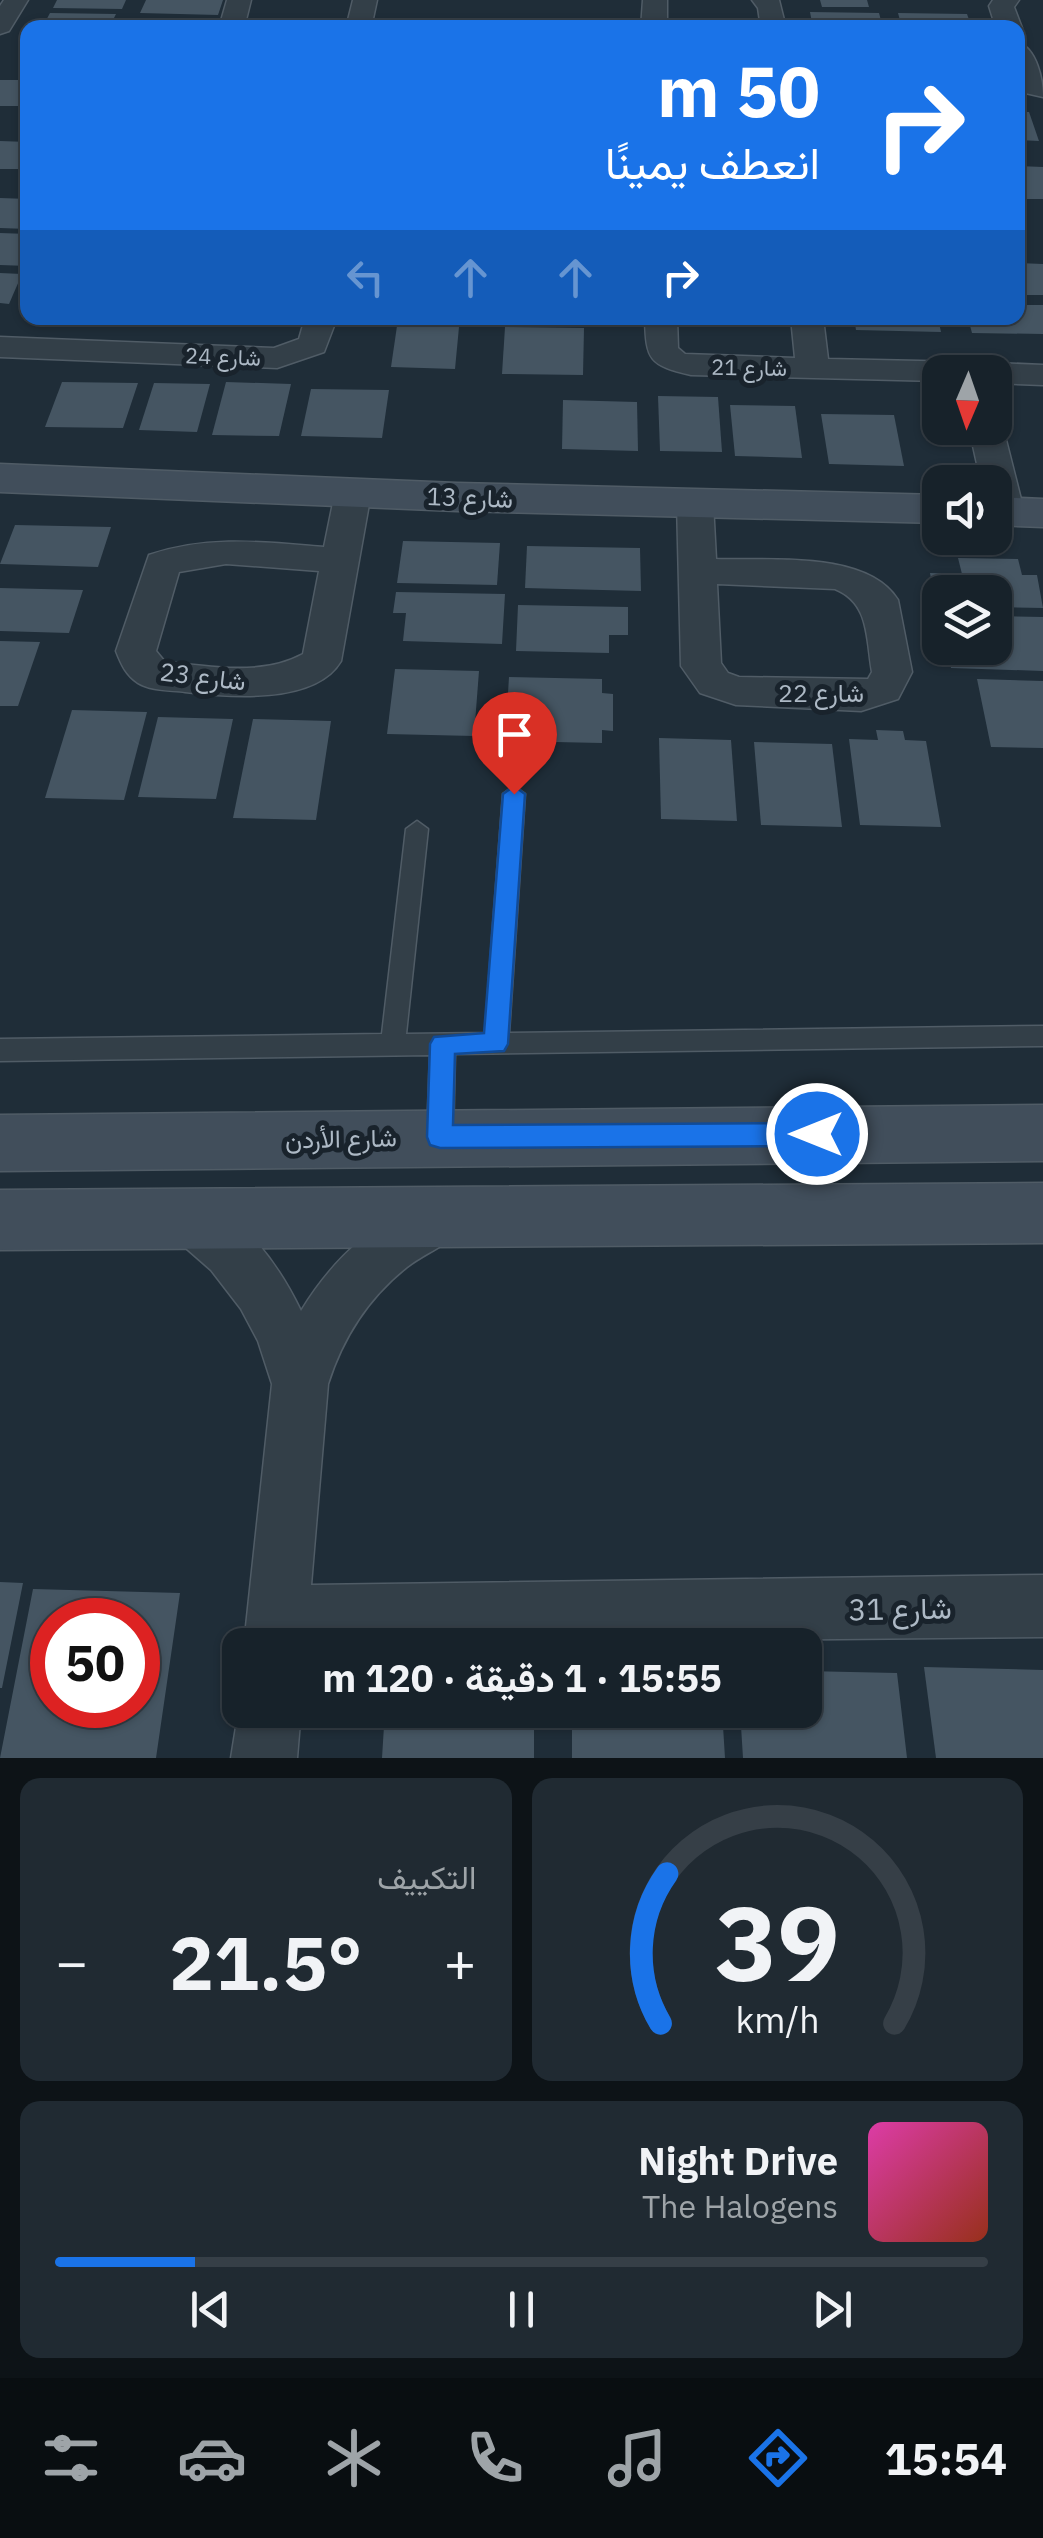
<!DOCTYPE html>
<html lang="ar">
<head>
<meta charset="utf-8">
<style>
  body { margin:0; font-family:"IBM Plex Sans",Vazirmatn,sans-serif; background:#202a32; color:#f1f3f6; direction:rtl; height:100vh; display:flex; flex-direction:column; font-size:38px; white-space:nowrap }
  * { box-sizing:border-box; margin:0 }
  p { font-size:32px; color:#9ea4a8 }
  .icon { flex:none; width:55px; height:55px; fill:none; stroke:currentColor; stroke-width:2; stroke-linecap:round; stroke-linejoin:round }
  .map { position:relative; height:1758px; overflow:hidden; direction:ltr }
  .drawer { display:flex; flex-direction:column; gap:20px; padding:20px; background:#0d1317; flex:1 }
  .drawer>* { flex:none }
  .hud { position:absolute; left:20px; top:20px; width:1005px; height:305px; border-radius:20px; box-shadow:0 2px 8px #0004,0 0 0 2px #363f47; direction:rtl; background:#1a73e8; color:#fff; overflow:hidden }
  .needle { width:65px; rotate:182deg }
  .buttons { position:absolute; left:922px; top:355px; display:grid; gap:20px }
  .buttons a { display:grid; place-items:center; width:90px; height:90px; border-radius:20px; background:#17222a; box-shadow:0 2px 8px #0004,0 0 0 2px #363f47; font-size:50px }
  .speed { position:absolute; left:30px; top:1598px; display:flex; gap:20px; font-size:50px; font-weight:700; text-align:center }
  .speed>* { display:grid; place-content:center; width:130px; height:130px; border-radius:50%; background:#17222a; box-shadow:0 2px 8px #0004,0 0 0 2px #363f47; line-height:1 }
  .speed .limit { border:15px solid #d22; background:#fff; color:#111 }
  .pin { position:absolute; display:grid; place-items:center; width:85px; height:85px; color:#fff; margin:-102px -42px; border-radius:50% 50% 50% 0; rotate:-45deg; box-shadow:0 0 10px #0007 }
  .pin .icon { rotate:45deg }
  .me { position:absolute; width:110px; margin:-55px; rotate:270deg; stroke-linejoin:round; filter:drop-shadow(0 0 8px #0008) }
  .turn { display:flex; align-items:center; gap:35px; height:210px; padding:0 40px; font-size:45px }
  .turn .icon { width:130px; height:130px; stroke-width:2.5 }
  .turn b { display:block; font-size:70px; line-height:85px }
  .lanes { display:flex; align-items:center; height:95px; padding:0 40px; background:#0003; justify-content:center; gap:50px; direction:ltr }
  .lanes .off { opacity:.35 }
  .big { font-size:75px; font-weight:700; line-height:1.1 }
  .drawer .card { flex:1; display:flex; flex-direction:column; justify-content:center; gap:15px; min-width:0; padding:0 35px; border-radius:20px; background:#202a32 }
  .drawer .dial { align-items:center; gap:0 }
  .dial svg { height:260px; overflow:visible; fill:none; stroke:#363f47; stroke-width:7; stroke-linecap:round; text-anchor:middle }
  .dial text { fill:#f1f3f6; stroke:none }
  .song { display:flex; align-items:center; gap:30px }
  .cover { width:120px; height:120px; border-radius:15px; background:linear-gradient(135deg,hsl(320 70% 55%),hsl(10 70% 35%)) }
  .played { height:10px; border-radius:5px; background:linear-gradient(90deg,#1a73e8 15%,#363f47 15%) }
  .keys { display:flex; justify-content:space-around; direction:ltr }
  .heat { display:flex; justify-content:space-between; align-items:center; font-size:55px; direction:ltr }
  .drawer .tiles { flex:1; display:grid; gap:20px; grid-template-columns:1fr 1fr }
  .card:last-child { grid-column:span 2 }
  .trip { position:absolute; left:222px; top:1628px; width:600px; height:100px; border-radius:20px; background:#17222a; box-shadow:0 2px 8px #0004,0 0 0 2px #363f47; font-weight:700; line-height:100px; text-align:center; direction:rtl }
  .dock { display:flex; height:160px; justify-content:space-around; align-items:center; background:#090e11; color:#9ea4a8 }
  .dock .icon { width:70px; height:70px }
  .dock .current { color:#1a73e8 }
  .dock b { font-size:45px; color:#f1f3f6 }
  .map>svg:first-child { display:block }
  .building { fill:#455562; fill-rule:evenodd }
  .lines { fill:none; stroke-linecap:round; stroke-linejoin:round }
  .lane-casing { stroke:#505c66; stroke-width:3 }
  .street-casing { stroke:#505c66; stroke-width:3 }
  .secondary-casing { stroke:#505c66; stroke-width:3 }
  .lane { fill:#333f48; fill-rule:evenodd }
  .street { fill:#333f48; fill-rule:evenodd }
  .secondary { fill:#414e5b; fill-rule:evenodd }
  .route { fill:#1a73e8; stroke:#114b97; stroke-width:2.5 }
  .labels { text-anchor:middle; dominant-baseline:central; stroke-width:10; stroke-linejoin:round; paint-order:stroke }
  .far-street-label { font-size:22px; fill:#adb9c5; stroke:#19232c }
  .street-label { font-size:25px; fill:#adb9c5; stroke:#19232c }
  .near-street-label { font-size:30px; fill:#adb9c5; stroke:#19232c }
</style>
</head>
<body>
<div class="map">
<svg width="1043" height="1758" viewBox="0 0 1043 1758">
  <rect width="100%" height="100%" fill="#1f2d38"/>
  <!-- building -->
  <g class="building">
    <path d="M 57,0 L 126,0 L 122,9 L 53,8 Z"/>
    <path d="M 146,0 L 223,0 L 218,15 L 140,13 Z"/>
    <path d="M 820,0 L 867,0 L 869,7 L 822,7 Z"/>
    <path d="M 810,12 L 879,13 L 883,28 L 813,28 Z"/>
    <path d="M 50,13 L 116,14 L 109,28 L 42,28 Z"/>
    <path d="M 898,13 L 967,14 L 972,28 L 902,28 Z"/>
    <path d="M 140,20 L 200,21 L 198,28 L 137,28 Z"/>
    <rect x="0" y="80" width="28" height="26"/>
    <path d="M 1018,112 L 1029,112 L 1039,141 L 1018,140 Z"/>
    <path d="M 0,141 L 28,142 L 28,156 L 21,169 L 0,169 Z"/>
    <path d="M 1018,166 L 1043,167 L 1043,199 L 1018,199 Z"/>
    <path d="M 0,198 L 28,199 L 28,229 L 0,228 Z"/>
    <path d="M 0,233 L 28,234 L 28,266 L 0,265 Z"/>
    <path d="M 1018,263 L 1043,264 L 1043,295 L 1018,295 Z"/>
    <path d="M 0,273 L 22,274 L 9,304 L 0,303 Z"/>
    <path d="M 1018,305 L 1043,305 L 1043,334 L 972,333 L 968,318 L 1018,318 Z"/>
    <path d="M 854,318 L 938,318 L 941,332 L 856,330 Z"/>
    <path d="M 397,326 L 459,327 L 455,369 L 391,367 Z"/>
    <path d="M 505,327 L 584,328 L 583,375 L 502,374 Z"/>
    <path d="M 62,382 L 138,383 L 123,428 L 45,427 Z"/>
    <path d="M 226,382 L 291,384 L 279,436 L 212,435 Z"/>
    <path d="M 154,383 L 210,384 L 197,432 L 139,430 Z"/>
    <path d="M 311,389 L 389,390 L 382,438 L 301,436 Z"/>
    <path d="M 658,396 L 718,397 L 722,452 L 660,451 Z"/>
    <path d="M 563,400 L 637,402 L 638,451 L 562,449 Z"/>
    <path d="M 730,405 L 795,406 L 802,458 L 735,456 Z"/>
    <path d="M 821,414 L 894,415 L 904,466 L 829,464 Z"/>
    <path d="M 15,525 L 111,527 L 98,567 L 0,564 Z"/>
    <path d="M 403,541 L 500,543 L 497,585 L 397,583 Z"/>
    <path d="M 527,546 L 640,548 L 641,591 L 525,588 Z"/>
    <path d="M 958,558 L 1018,559 L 1022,575 L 1037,575 L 1043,608 L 995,607 L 995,592 L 940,592 L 940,605 L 936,605 L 930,573 L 962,574 Z"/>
    <path d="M 0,588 L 83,590 L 69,633 L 0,631 Z"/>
    <path d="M 396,592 L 505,594 L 502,644 L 403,641 L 406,613 L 393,613 Z"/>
    <path d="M 518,605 L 628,607 L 628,635 L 609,635 L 609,653 L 516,651 Z"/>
    <path d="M 995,616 L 1043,617 L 1043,671 L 951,668 L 947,648 L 995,648 Z"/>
    <path d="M 0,641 L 40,642 L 18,706 L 0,706 Z"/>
    <path d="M 395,669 L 479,671 L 474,736 L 387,734 Z"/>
    <path d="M 509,677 L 602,679 L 602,693 L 613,694 L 613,731 L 602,730 L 602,743 L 505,741 Z"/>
    <path d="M 977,679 L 1043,681 L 1043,748 L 991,747 Z"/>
    <path d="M 72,710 L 147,712 L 124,800 L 45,798 Z"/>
    <path d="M 158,717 L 233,719 L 216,799 L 138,797 Z"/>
    <path d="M 253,719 L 331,721 L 316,820 L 233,818 Z"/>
    <path d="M 876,730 L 903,731 L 905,740 L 926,741 L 941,827 L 860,825 L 849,739 L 878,740 Z"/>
    <path d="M 659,738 L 731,740 L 737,821 L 661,819 Z"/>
    <path d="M 754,742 L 832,744 L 842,827 L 761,825 Z"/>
    <path d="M 0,1582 L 23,1583 L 2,1688 L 0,1688 Z"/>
    <path d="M 33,1589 L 180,1593 L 156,1758 L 0,1758 ZM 52,1620 L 138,1620 L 138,1705 L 52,1705 Z"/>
    <path d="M 924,1667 L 1043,1670 L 1043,1758 L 936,1758 Z"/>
    <path d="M 805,1671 L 897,1673 L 907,1758 L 743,1758 L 740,1710 L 805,1710 Z"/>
    <path d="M 385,1710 L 534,1710 L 534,1758 L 382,1758 Z"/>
    <path d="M 572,1710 L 722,1710 L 725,1758 L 572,1758 Z"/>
  </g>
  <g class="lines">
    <defs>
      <path id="lane" d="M 514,786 L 525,794 L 509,1033 L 1043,1026 L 1043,1046 L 455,1054 L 453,1137 L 449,1145 L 440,1148 L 431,1145 L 427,1137 L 430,1055 L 0,1061 L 0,1039 L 382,1034 L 406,829 L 417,821 L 428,829 L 406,1034 L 485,1033 L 503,794 Z"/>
      <g id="street">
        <path d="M 4,0 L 28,0 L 9,31 L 0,34 L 0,6 Z"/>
        <path d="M 227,0 L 251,0 L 244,28 L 219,28 Z"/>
        <path d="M 353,0 L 377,0 L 371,28 L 346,28 Z"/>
        <path d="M 643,0 L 667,0 L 667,28 L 641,28 Z"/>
        <path d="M 752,0 L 779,0 L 786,28 L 761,28 L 758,8 Z"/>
        <path d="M 993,0 L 1019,0 L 1014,7 L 1022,28 L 1018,33 L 1018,28 L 996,28 L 989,6 Z"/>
        <path d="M 1018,43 C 1037,48 1043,81 1043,97 L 1021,92 L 1018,87 Z"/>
        <path d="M 305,318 L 337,318 L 324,352 L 277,368 L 0,357 L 0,337 L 274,348 L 299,339 Z"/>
        <path d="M 645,318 L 677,318 L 678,348 L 685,354 L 795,358 L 791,318 L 823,318 L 828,359 L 966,362 L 981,369 L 995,363 L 1043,365 L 1043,385 L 995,383 L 995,372 L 940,372 L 940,381 L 691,375 C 649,365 646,360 645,318 Z"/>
        <path d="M 995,420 L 1003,428 L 1024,511 L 1019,519 L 1006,523 L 995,520 L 995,482 L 981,482 L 969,428 L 995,428 Z"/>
        <path d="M 353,482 L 366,485 L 371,493 L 341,661 C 315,705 228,697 185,692 C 169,690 151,691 138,683 C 126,675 121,664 116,651 L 149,555 C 208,535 263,542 324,547 L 335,493 L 340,485 ZM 226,564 L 319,571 L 303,654 C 260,677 211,666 165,662 L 156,651 L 179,572 Z"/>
        <path d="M 695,492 L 708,495 L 713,503 L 716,559 C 768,561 867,550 898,600 L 912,672 L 898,699 L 861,711 L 736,705 L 700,693 L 681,666 L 677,503 L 682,495 ZM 717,584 L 835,589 C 870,603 866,639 872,672 L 868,679 L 739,677 L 728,673 L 721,663 Z"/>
        <path d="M 190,1193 C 241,1213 278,1263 301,1311 C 335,1255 379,1218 440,1194 L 459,1202 L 466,1219 C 455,1244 429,1250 407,1267 C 368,1298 343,1337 328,1384 L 311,1585 L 1043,1575 L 1043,1637 L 244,1645 L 272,1384 L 258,1341 L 241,1309 L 211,1270 L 171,1235 L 164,1218 L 171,1201 Z"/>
        <path d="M 240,1702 L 240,1710 L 301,1710 L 297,1758 L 231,1758 Z"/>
      </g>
      <g id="secondary">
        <path d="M 0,464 L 457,483 L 940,495 L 940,523 L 457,511 L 0,492 Z"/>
        <path d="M 995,497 L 1043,499 L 1043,527 L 995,525 Z"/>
        <path d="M 1043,1105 L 1043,1161 L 0,1171 L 0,1115 Z"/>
        <path d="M 1043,1183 L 1043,1243 L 0,1250 L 0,1190 Z"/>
      </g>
    </defs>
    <!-- lane casing -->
    <use href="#lane" class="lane-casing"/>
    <!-- street casing -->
    <use href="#street" class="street-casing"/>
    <!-- secondary casing -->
    <use href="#secondary" class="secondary-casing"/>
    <!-- lane -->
    <use href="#lane" class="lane"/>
    <!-- street -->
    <use href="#street" class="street"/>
    <!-- secondary -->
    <use href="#secondary" class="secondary"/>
  </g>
  <!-- route -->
  <path class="route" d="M 514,786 L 525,794 L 508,1044 L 504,1051 L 455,1054 L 453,1125 L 817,1123 L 826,1126 L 830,1134 L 826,1142 L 817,1146 L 440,1148 L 430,1145 L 427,1137 L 430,1044 L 434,1037 L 484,1033 L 503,794 Z"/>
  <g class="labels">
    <!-- far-street labels -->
    <g class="far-street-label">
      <text transform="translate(223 356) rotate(2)">شارع 24</text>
      <text transform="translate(749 367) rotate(1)">شارع 21</text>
    </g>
    <!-- street labels -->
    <g class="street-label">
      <text transform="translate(470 497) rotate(2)">شارع 13</text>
      <text transform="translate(203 676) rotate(7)">23 شارع</text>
      <text x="821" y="692">شارع 22</text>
      <text transform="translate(341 1138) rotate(-1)">شارع الأردن</text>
    </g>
    <!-- near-street labels -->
    <g class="near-street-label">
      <text transform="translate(900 1608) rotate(-1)">شارع 31</text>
    </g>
  </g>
</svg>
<div class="buttons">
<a><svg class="needle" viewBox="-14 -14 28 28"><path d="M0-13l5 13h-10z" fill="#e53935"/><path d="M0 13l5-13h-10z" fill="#9ea4a8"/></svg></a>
<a><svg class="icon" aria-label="sound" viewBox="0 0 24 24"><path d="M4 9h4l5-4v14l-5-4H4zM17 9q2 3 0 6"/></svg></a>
<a><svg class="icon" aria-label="layers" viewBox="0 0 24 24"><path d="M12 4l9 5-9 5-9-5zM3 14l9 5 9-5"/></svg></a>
</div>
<div class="speed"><div class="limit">50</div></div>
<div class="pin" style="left:514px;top:794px;background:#d93025"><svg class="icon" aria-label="arrive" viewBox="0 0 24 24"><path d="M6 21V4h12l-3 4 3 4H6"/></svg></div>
<svg class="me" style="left:817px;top:1134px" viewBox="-20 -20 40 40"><circle r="17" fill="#1a73e8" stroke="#fff" stroke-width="3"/><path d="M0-11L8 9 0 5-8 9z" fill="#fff"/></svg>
<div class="trip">15:55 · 1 دقيقة · 120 m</div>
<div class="hud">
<div class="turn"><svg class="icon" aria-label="right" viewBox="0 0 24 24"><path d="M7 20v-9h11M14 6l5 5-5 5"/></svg><div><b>50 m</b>انعطف يمينًا</div></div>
<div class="lanes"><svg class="icon off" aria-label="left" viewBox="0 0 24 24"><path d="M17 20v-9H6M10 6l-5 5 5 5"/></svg><svg class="icon off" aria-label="ahead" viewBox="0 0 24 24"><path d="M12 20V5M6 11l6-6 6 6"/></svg><svg class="icon off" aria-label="ahead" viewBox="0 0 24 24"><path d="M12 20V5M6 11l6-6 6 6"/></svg><svg class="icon" aria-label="right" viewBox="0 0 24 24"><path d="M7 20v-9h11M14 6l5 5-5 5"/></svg></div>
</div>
</div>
<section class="drawer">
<div class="tiles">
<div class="card dial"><svg viewBox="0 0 100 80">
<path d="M14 69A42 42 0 1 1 86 69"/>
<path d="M14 69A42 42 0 0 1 16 23" stroke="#1a73e8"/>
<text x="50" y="56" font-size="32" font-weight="700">39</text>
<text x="50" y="72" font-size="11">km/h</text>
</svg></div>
<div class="card"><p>التكييف</p>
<div class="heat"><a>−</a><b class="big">21.5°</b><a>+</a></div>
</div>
<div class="card">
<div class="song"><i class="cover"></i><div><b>Night Drive</b><p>The Halogens</p></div></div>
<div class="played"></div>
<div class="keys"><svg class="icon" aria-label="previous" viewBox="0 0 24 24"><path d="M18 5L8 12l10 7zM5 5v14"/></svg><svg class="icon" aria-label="pause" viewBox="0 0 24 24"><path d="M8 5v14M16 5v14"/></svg><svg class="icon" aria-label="next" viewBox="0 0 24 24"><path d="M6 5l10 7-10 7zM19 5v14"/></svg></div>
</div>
</div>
</section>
<nav class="dock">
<b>15:54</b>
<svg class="icon current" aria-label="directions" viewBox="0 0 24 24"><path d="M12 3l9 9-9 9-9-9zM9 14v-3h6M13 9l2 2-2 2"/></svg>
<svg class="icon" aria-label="music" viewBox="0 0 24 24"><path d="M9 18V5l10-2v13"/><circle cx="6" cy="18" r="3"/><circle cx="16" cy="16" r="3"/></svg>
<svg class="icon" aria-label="phone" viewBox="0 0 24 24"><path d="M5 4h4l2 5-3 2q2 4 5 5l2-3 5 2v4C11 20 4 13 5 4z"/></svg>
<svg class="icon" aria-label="climate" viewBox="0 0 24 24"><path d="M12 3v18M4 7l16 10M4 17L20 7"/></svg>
<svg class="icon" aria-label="car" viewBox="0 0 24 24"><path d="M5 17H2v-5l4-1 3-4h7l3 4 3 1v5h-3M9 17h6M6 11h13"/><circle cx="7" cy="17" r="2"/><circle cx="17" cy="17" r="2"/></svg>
<svg class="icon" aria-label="filters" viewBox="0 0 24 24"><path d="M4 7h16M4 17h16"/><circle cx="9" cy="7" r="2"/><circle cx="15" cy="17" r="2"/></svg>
</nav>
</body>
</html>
